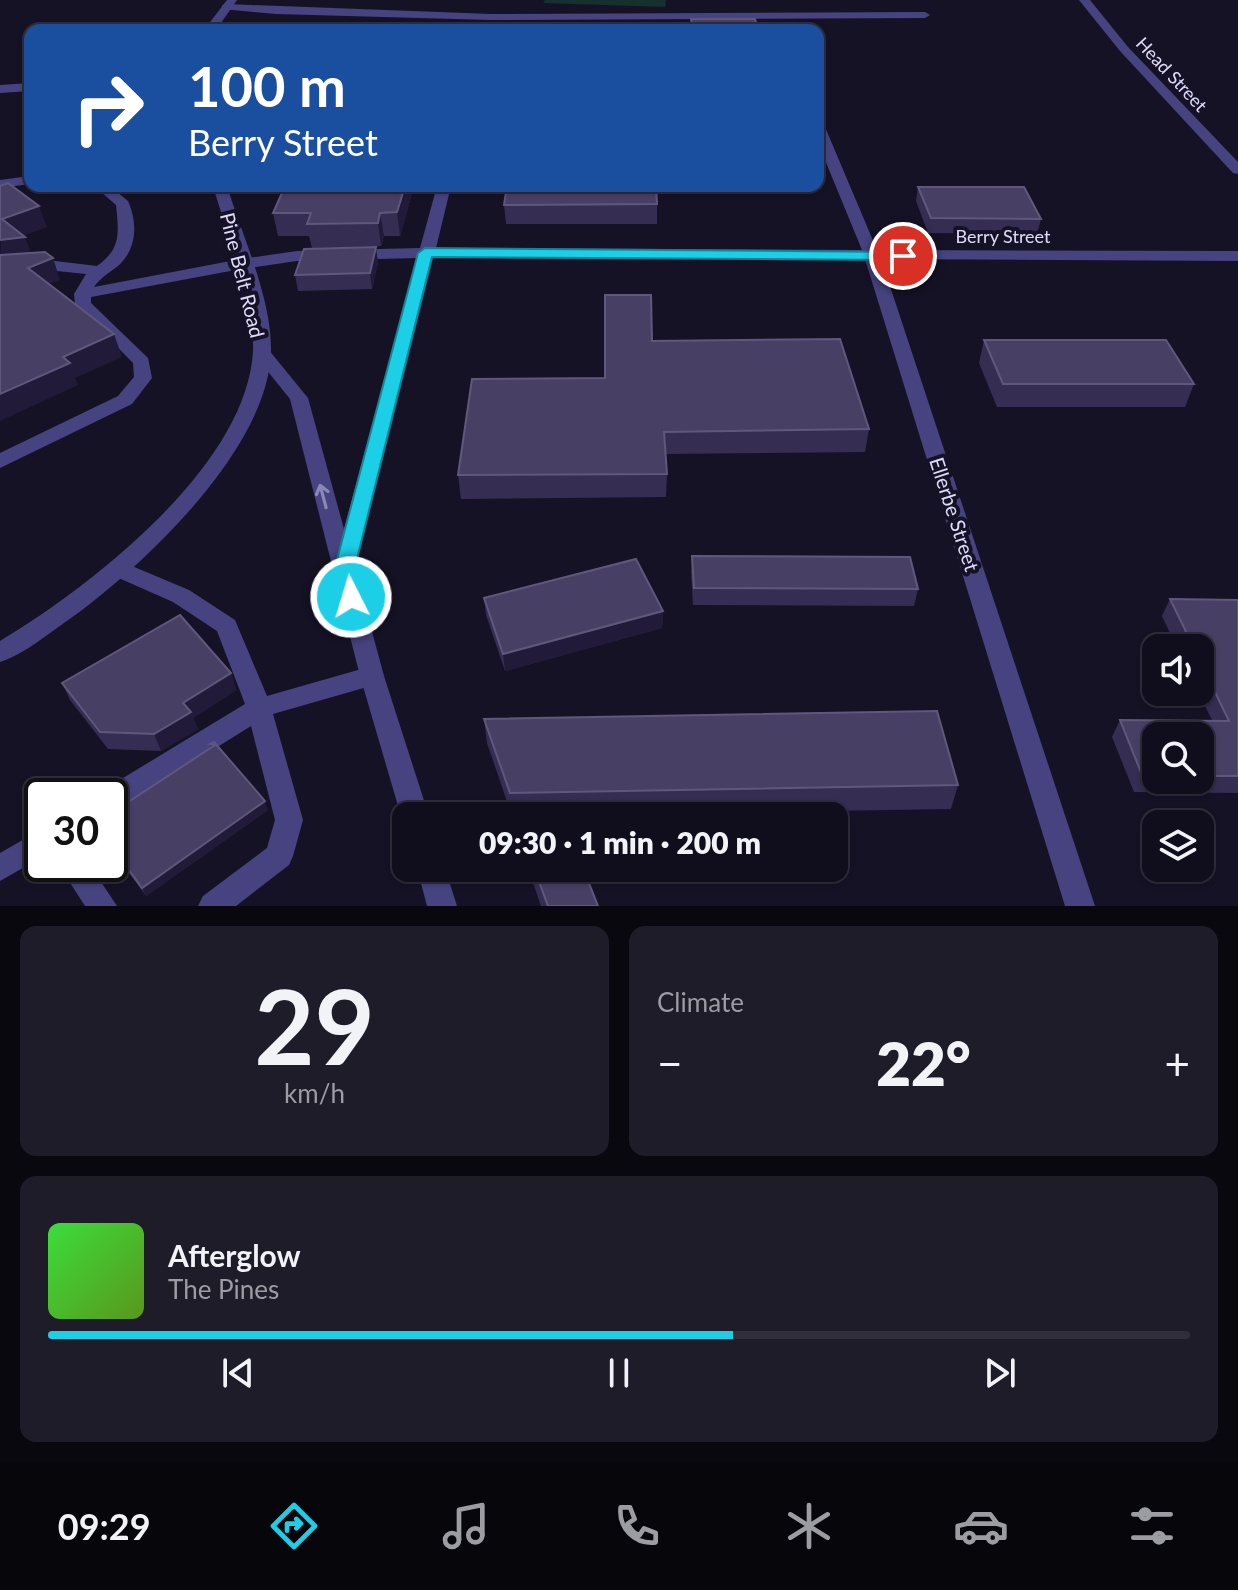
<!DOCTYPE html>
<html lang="en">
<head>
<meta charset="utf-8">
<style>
  body { margin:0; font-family:Lato,sans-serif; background:#1e1c29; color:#f1f3f6; height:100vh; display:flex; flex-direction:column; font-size:30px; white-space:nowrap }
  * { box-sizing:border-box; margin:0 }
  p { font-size:26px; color:#9c9ca3 }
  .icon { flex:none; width:44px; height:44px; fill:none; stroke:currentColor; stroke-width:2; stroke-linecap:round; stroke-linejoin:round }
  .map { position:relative; height:906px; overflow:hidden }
  .panel { display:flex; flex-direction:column; gap:20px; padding:20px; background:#09080f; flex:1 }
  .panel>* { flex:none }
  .top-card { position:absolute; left:24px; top:24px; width:800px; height:168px; border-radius:16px; box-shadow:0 2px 6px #0004,0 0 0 2px #302e3b; background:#1a4fa0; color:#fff; overflow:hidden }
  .buttons { position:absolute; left:1142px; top:634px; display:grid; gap:16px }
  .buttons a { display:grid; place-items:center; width:72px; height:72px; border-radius:16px; background:#100e1c; box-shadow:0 2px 6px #0004,0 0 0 2px #302e3b; font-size:40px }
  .speed { position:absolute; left:24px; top:778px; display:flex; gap:16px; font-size:40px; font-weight:700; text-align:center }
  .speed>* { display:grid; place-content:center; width:104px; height:104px; border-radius:50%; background:#100e1c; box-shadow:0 2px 6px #0004,0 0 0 2px #302e3b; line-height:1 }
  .speed .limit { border:4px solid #111; border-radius:12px; background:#fff; color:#111 }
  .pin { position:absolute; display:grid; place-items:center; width:68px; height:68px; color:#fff; margin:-34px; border:4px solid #fff; border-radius:50%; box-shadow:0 2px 8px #0007 }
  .me { position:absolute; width:88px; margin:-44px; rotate:355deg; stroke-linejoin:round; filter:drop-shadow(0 0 6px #0008) }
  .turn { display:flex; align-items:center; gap:28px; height:168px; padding:0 32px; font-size:36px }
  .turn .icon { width:104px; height:104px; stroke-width:2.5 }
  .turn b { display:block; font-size:56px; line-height:68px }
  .big { font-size:60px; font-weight:800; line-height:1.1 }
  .panel .tile { flex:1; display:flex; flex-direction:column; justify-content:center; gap:12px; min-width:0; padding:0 28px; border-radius:16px; background:#1e1c29 }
  .panel .dial { align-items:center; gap:0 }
  .dial b { font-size:104px; line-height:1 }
  .song { display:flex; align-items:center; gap:24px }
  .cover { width:96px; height:96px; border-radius:12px; background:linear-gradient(135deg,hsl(120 70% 55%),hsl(90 70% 35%)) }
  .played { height:8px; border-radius:4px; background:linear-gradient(90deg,#1ccee6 60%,#302e3b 60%) }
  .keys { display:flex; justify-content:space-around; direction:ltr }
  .heat { display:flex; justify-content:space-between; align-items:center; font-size:44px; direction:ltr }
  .panel .tiles { flex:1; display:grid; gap:20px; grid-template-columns:1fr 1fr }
  .tile:last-child { grid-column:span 2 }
  .trip { position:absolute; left:392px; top:802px; width:456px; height:80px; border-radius:16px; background:#100e1c; box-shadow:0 2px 6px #0004,0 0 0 2px #302e3b; font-weight:800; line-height:80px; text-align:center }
  .tab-bar { display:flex; height:128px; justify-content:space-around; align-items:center; background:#06060b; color:#9c9ca3 }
  .tab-bar .icon { width:56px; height:56px }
  .tab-bar .selected { color:#1ccee6 }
  .tab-bar b { font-size:36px; color:#f1f3f6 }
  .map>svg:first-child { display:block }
  .green { fill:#162f2f }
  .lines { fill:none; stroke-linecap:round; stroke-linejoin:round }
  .service { fill:#464380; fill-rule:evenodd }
  .minor { fill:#464380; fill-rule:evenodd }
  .tertiary { fill:#464380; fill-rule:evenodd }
  .wall { fill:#362d52; fill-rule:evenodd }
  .shaded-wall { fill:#211a39 }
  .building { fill:#484064; stroke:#60587c; stroke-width:2 }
  .oneway { stroke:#8b87b7 }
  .route { fill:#1ccee6; stroke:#128696; stroke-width:2 }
  .labels { text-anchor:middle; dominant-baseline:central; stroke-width:8; stroke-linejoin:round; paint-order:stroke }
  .far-street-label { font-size:18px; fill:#e0dbfb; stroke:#161226 }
  .street-label { font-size:20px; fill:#e0dbfb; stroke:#161226 }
</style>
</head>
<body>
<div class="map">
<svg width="1238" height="906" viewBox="0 0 1238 906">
  <rect width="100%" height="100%" fill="#161226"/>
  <!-- green -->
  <path class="green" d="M 545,0 L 666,0 L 665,7 L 543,3 Z"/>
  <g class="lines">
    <!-- service -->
    <g class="service">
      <path d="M 226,4 L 491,14 L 925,12 L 930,15 L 925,18 L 491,20 L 276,14 L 222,9 L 222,5 Z"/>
      <path d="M 30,83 L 30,91 L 0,93 L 0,85 Z"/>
      <path d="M 30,176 L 30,184 L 0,188 L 0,180 Z"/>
      <path d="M 94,186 L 110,186 L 128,201 C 138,223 137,249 118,266 C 109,273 100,278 94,287 L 241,259 L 249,264 L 241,269 L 91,297 L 91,303 L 148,358 L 152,378 L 132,404 L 0,468 L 0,453 L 118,396 L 134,377 L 133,363 L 75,304 L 74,294 L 86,274 L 47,270 L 0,275 L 0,265 L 47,260 L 97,266 C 121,249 119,233 116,205 Z"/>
      <path d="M 120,561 L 189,590 L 235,620 L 267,696 L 372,666 L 381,669 L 384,676 L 381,683 L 273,714 L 303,820 L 293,856 L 289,865 L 236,906 L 198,906 L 203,896 L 267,848 L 275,820 L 251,726 L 120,808 L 110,812 L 110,796 L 98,796 L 100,792 L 245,704 L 217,631 L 173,602 L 112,575 L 109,569 L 112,563 Z"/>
      <path d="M 42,829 L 42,857 L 0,881 L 0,853 Z"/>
      <path d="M 58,864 L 89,864 L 117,906 L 85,906 Z"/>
    </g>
    <!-- minor -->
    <g class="minor">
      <path d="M 1079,0 L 1090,0 L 1128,47 L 1238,162 L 1238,174 L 1233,173 L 1120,51 Z"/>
      <path d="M 818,123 L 825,127 L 877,250 L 1238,251 L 1238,261 L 881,259 L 1095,906 L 1065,906 L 865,259 L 433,258 L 355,569 L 384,676 L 429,816 L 406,816 L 406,825 L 401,816 L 360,676 L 290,399 L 253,353 L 256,349 L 268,349 L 308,398 L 344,529 L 417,258 L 297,261 L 241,269 L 233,264 L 241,259 L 297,251 L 420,248 L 437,186 L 451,186 L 436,248 L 862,250 L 818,143 Z"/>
      <path d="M 417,868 L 445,868 L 457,906 L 427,906 Z"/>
    </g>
    <!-- tertiary -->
    <g class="tertiary">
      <path d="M 227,0 L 237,0 L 216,30 L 204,30 Z"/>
      <path d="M 213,186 L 227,186 C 242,235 272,299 271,351 C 269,451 135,575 57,628 C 40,640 20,656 0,662 L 0,641 C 90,587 247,466 253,351 C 255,300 227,235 213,186 Z"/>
    </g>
  </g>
  <!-- wall -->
  <g class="wall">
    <path d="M 285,186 L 414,186 L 400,236 L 384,236 L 381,246 L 312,248 L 309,236 L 278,236 L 273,213 Z"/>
    <path d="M 918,187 L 1041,219 L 1037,234 L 928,233 L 916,201 Z"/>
    <path d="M 657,204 L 657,224 L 506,224 L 504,205 Z"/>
    <path d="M 378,262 L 372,289 L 298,291 L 295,275 Z"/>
    <path d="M 984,340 L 1194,384 L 1185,407 L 997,407 L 979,363 Z"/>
    <path d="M 652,341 L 869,429 L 865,452 L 665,454 L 667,474 L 666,497 L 461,499 L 458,475 L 605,378 Z"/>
    <path d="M 692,556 L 918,589 L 914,606 L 693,605 L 691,573 Z"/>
    <path d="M 484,598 L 663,611 L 662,628 L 505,671 L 486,615 Z"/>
    <path d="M 1170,599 L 1238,600 L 1238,793 L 1134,792 L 1112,737 L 1120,720 L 1212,720 L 1198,692 L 1200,692 L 1200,648 L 1177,648 L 1162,616 ZM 1156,736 L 1200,736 L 1200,780 L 1156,780 Z"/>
    <path d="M 231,673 L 236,690 L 193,718 L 198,729 L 161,751 L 108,749 L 70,700 L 62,683 Z"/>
    <path d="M 484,719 L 958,785 L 951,809 L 512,816 L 487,743 Z"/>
    <path d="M 214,742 L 268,810 L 146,896 L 110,847 L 110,814 L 211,747 L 210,744 Z"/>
    <path d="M 528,868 L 583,868 L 598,906 L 541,906 Z"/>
  </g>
  <!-- shaded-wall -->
  <g class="shaded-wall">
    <path d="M 405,186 L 414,186 L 400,236 L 397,212 Z"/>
    <path d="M 39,206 L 47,227 L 14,239 L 25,237 L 33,258 L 0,263 L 2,219 Z"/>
    <path d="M 380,213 L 384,236 L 381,246 L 378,223 Z"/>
    <path d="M 376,247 L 378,262 L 372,289 L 370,273 Z"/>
    <path d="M 53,258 L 60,280 L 36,289 L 28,268 Z"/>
    <path d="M 114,334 L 122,357 L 75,378 L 78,385 L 0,421 L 0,394 L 63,357 Z"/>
    <path d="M 663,611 L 662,628 L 505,671 L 503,654 Z"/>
    <path d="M 231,673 L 236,690 L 193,718 L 198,729 L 161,751 L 154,734 L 183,703 Z"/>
    <path d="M 265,801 L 268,810 L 146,896 L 142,888 Z"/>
  </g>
  <!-- building -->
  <g class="building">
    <path d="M 691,19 L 755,19 L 758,30 L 693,30 Z"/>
    <path d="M 8,183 L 39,206 L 2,219 L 25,237 L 0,240 L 0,186 Z"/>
    <path d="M 285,186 L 405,186 L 397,212 L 380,213 L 378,223 L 307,224 L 311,213 L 273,213 Z"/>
    <path d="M 507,186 L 656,186 L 657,204 L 504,205 Z"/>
    <path d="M 918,187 L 1024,187 L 1041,219 L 931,218 Z"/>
    <path d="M 376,247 L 370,273 L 295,275 L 304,249 Z"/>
    <path d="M 45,252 L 53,258 L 28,268 L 114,334 L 63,357 L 70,363 L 0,394 L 0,255 Z"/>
    <path d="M 605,295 L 651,295 L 652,341 L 840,339 L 869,429 L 664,432 L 667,474 L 458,475 L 472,379 L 605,378 Z"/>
    <path d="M 984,340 L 1166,340 L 1194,384 L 1003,384 Z"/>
    <path d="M 692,556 L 910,557 L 918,589 L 694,588 Z"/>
    <path d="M 636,559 L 663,611 L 503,654 L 484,598 Z"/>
    <path d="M 1170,599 L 1238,600 L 1238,776 L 1200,776 L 1200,736 L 1156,736 L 1156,775 L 1142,775 L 1120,720 L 1229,721 L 1200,661 L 1200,648 L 1194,648 Z"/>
    <path d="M 180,615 L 231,673 L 183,703 L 191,712 L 154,734 L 100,732 L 62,683 Z"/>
    <path d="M 937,711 L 958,785 L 510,793 L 484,719 Z"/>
    <path d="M 214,742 L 265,801 L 142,888 L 110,844 L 110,814 L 215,745 L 210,744 Z"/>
    <path d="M 534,868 L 583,868 L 598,906 L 548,906 Z"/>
  </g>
  <!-- one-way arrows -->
  <defs><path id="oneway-shaft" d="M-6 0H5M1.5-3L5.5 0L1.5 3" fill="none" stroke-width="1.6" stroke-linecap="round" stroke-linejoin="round" transform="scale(2)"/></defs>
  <use class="oneway" href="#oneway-shaft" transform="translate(323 496) rotate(-105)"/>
  <!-- route -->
  <path class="route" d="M 425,248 L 903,252 L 910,256 L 903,260 L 432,257 L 354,571 L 361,597 L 358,602 L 343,602 L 334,571 L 418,253 Z"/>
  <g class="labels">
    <!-- far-street labels -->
    <g class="far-street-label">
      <text transform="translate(1172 74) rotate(47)">Head Street</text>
      <text x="1003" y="236">Berry Street</text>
    </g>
    <!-- street labels -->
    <g class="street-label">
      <text transform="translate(243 275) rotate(76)">Pine Belt Road</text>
      <text transform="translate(955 514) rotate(72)">Ellerbe Street</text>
    </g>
  </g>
</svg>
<div class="buttons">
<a><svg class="icon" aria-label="sound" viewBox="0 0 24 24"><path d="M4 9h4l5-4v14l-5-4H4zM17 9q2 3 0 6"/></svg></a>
<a><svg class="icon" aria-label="search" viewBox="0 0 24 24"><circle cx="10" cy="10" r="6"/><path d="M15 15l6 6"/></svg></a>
<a><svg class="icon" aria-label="layers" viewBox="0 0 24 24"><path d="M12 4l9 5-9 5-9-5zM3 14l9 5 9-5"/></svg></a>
</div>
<div class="speed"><div class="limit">30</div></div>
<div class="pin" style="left:903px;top:256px;background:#d93025"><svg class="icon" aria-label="arrive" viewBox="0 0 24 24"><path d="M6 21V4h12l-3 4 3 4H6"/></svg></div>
<svg class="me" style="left:351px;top:597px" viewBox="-20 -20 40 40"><circle r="17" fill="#1ccee6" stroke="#fff" stroke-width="3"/><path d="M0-11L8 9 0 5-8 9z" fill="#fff"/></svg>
<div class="trip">09:30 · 1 min · 200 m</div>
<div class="top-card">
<div class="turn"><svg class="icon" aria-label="right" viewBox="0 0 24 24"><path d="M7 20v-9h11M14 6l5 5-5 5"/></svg><div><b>100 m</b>Berry Street</div></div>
</div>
</div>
<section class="panel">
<div class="tiles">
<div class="tile dial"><b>29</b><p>km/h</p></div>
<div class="tile"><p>Climate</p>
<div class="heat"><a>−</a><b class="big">22°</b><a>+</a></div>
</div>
<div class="tile">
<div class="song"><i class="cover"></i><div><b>Afterglow</b><p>The Pines</p></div></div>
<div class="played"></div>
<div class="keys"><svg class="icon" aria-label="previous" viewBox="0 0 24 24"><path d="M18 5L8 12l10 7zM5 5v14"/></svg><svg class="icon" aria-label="pause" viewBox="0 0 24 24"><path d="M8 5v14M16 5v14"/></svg><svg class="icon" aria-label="next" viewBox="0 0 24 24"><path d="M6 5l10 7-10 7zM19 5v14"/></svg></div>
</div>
</div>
</section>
<nav class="tab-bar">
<b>09:29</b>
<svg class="icon selected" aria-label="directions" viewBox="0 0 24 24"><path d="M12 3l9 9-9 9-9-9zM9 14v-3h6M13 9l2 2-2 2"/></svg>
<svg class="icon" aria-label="music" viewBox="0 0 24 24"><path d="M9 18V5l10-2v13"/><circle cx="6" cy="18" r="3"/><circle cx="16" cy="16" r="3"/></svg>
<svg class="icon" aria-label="phone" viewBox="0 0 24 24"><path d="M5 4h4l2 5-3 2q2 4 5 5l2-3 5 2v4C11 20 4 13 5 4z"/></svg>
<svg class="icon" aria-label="climate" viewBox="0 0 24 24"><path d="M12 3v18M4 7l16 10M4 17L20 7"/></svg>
<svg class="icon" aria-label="car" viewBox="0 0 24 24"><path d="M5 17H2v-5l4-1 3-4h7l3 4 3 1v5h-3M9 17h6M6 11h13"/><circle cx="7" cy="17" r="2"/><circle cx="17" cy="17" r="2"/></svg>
<svg class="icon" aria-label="filters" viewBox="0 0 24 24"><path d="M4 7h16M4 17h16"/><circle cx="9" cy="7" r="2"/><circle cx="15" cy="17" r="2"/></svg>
</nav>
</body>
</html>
